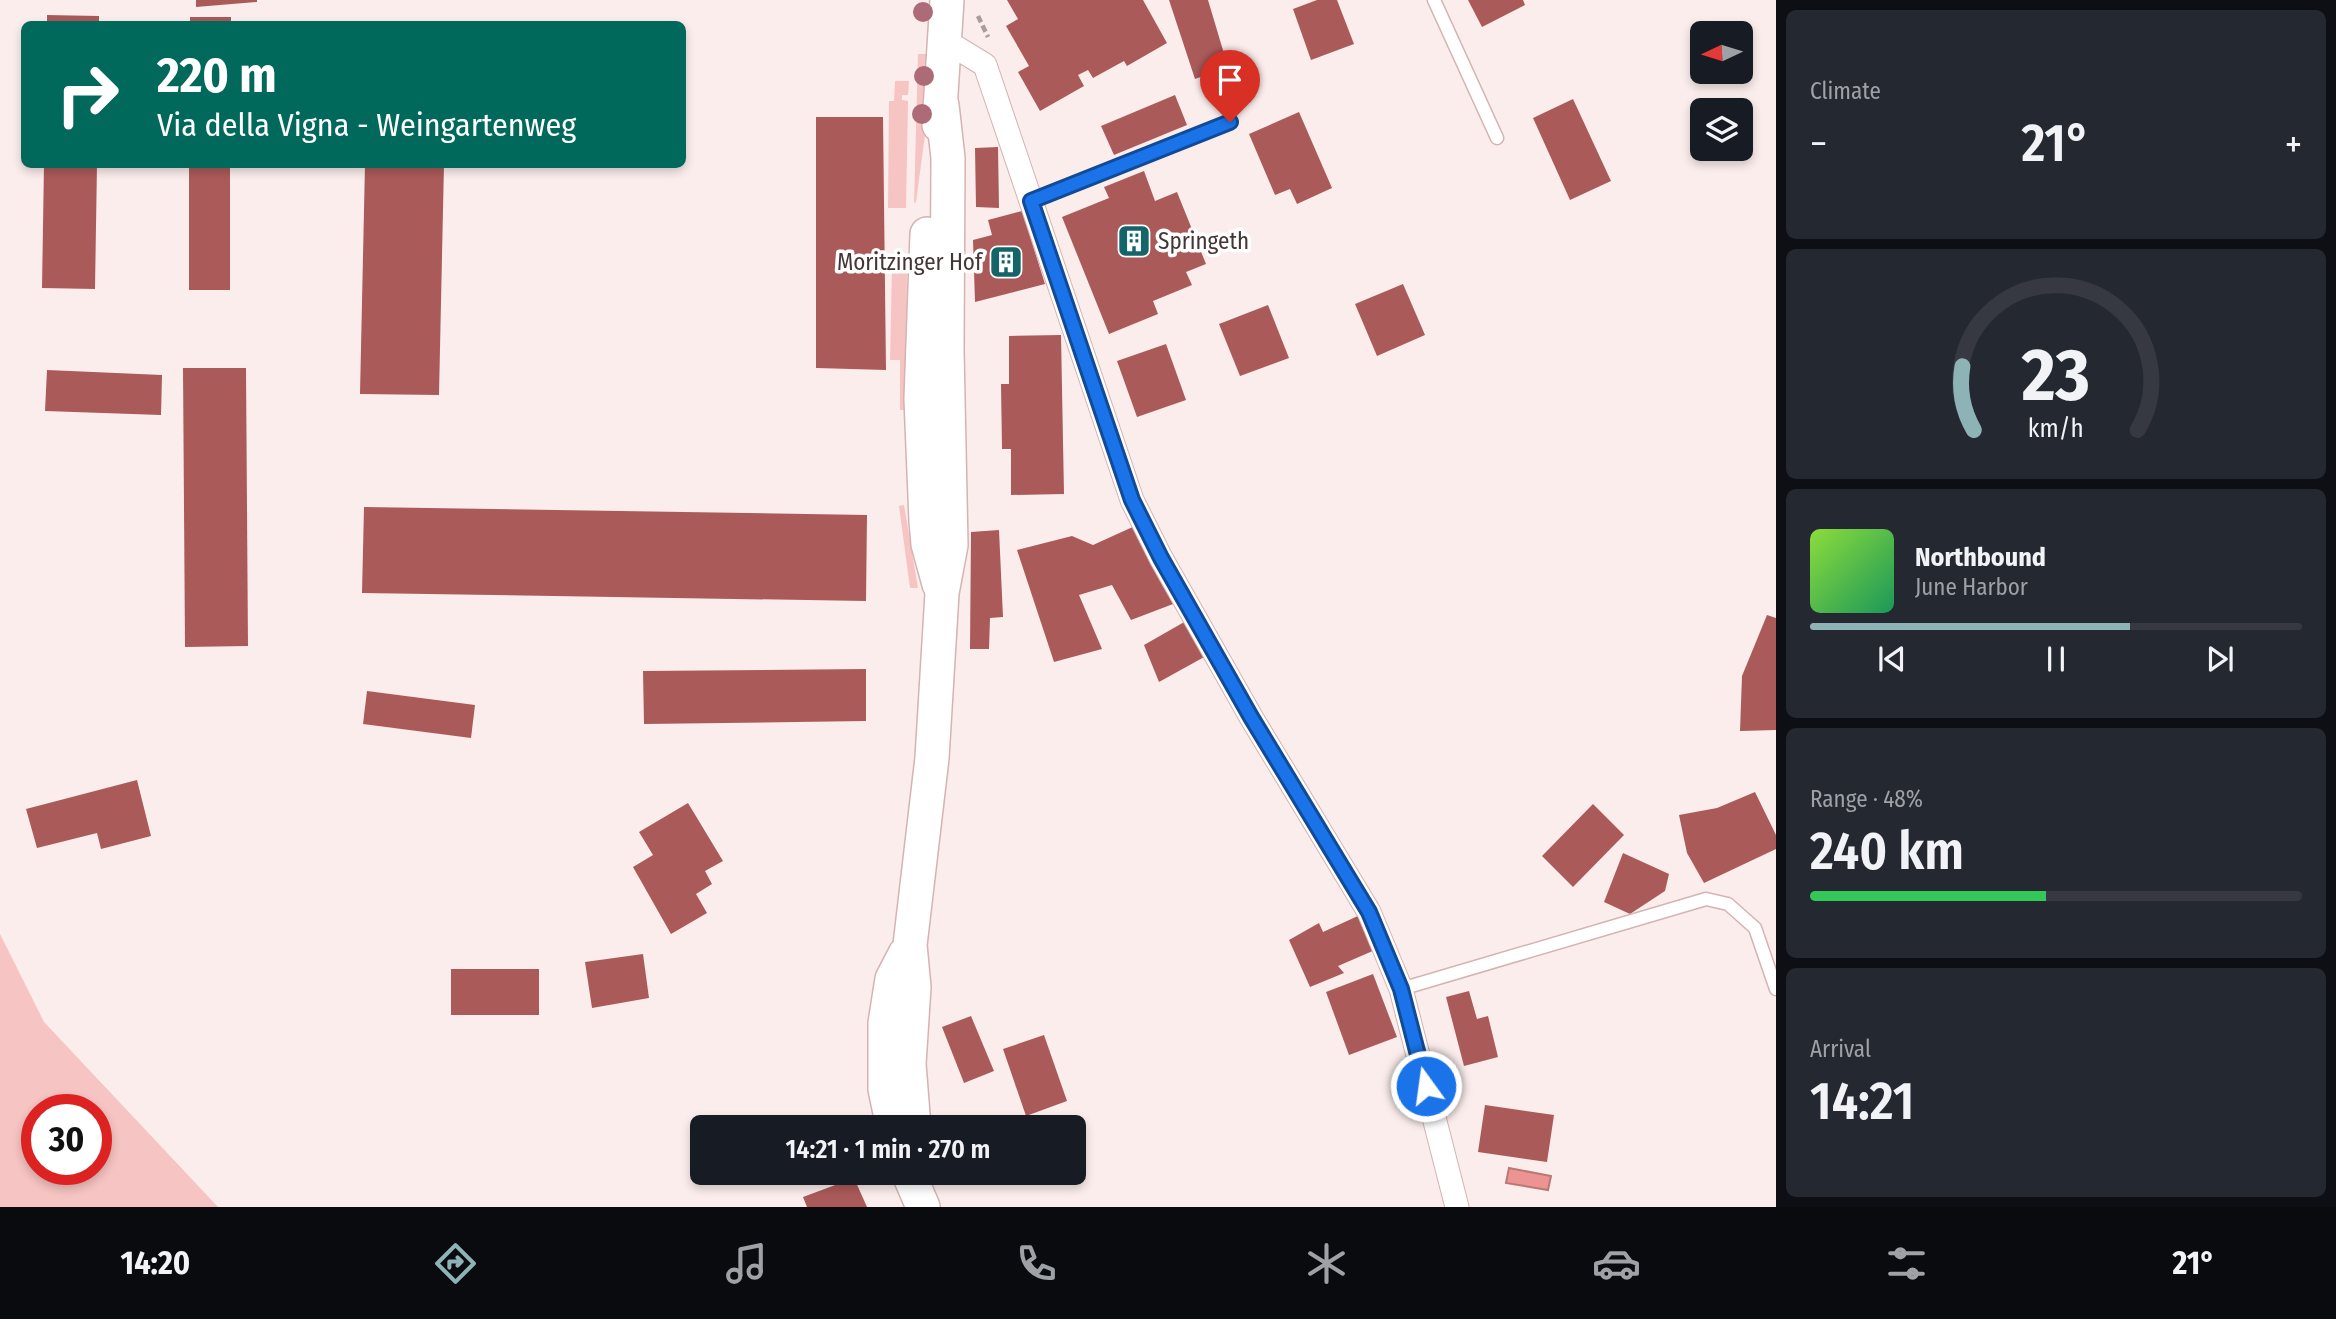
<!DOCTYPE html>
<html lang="en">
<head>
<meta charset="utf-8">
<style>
  body { margin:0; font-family:"Fira Sans Condensed",sans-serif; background:#242831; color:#f1f3f6; height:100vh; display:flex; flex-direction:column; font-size:26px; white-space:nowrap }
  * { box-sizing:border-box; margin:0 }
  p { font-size:23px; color:#9ea1a6 }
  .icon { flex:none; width:38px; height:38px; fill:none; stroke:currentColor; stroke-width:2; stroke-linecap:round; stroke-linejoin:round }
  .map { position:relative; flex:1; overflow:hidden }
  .drawer { display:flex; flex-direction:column; gap:10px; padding:10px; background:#0d0f14; width:560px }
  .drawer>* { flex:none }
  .top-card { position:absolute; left:21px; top:21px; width:665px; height:147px; border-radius:10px; box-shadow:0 4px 10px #0003; background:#00695c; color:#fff; overflow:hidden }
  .needle { width:46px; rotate:266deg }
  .controls { position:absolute; left:1690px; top:21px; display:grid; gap:14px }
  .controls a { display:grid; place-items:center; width:63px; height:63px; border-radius:10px; background:#171b24; box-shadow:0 4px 10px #0003; font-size:35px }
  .speed { position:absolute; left:21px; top:1094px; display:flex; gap:14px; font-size:35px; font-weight:700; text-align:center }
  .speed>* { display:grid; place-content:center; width:91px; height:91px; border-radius:50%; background:#171b24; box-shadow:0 4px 10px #0003; line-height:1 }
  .speed .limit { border:10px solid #d22; background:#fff; color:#111 }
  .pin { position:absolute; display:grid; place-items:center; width:60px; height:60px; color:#fff; margin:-72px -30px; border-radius:50% 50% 50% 0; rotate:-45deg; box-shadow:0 0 7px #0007 }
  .pin .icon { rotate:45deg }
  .me { position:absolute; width:77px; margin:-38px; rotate:346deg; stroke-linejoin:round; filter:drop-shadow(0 0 5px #0008) }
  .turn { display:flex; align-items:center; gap:24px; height:147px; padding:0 21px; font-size:32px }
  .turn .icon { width:91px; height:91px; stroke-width:2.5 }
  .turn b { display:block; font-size:49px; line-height:60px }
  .big { font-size:52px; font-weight:600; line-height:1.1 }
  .drawer .card { flex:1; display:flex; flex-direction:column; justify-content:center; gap:10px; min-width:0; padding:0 24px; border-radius:10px; background:#242831 }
  .drawer .dial { align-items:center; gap:0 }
  .dial svg { height:182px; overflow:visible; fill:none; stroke:#363941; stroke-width:7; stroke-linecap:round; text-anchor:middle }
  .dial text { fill:#f1f3f6; stroke:none }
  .song { display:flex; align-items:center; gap:21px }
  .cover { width:84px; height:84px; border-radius:10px; background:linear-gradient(135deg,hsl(90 70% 55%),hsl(150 70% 35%)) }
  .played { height:7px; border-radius:4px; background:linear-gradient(90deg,#8eb3b7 65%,#363941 65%) }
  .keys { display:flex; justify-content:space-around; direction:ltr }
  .heat { display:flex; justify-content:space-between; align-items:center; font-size:38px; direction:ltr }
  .charge { height:10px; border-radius:5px; background:linear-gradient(90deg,#34c759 48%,#363941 0) }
  .trip { position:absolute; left:690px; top:1115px; width:396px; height:70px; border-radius:10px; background:#171b24; box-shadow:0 4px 10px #0003; font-weight:600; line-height:70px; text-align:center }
  .dock { display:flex; height:112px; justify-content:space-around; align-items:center; background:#090b0e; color:#9ea1a6 }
  .dock .icon { width:49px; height:49px }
  .dock .selected { color:#8eb3b7 }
  .dock b { font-size:32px; color:#f1f3f6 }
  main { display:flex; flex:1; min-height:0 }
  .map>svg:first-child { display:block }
  .green { fill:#f6c4c2; fill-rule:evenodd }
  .water { fill:#eb9492; stroke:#b97876; stroke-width:2 }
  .building { fill:#ab5a5a }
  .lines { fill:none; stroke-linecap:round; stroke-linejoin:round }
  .lane-casing { stroke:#d4b3b2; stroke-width:15 }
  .street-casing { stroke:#d4b3b2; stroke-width:25 }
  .secondary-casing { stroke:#d4b3b2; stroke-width:36 }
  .path { stroke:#aa9c9b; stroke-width:4.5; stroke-dasharray:7 3.5; stroke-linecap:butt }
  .lane { stroke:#fff; stroke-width:12 }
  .street { stroke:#fff; stroke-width:23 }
  .secondary { stroke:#fff; stroke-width:33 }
  .tree { fill:#ac6b76 }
  .route-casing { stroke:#114b97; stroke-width:18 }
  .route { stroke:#1a73e8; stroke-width:12 }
  .labels { text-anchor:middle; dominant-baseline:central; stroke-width:7; stroke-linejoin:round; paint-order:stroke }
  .poi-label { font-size:23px; fill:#433635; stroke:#fff; text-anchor:start }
</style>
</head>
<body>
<main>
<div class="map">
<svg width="1776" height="1207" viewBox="0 0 1776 1207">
  <rect width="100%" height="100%" fill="#fbedec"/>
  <!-- green -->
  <g class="green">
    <path d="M 918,54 L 929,54 L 929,105 L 916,202 L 914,203 Z"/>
    <path d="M 895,81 L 909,81 L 908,95 L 902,95 L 902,100 L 908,101 L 906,208 L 888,208 L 889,101 L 894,101 Z"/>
    <path d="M 907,266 L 906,410 L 900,410 L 900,360 L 890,360 L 892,267 Z"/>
    <path d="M 904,505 L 918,588 L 910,588 L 899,506 Z"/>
    <path d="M 0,934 L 44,1022 L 218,1207 L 0,1207 ZM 37,1110 L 96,1110 L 96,1169 L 37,1169 Z"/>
  </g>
  <!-- water -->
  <path class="water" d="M 1509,1168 L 1551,1176 L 1548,1190 L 1506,1183 Z"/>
  <!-- building -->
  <g class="building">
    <path d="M 196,0 L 257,0 L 257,2 L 196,7 Z"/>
    <path d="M 1007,0 L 1143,0 L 1167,43 L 1127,66 L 1124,61 L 1093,78 L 1088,70 L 1078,75 L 1084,86 L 1040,111 L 1018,72 L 1029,66 L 1006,26 L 1018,19 Z"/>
    <path d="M 1169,0 L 1208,0 L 1228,67 L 1195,79 Z"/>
    <path d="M 1317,0 L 1337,0 L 1354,44 L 1311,60 L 1293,9 Z"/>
    <path d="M 1468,0 L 1523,0 L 1525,5 L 1482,27 Z"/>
    <path d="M 47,15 L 99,16 L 99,24 L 47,24 Z"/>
    <rect x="190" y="17" width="41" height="7"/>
    <path d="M 1175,95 L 1187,125 L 1114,155 L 1101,126 Z"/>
    <path d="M 1573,99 L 1611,181 L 1570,200 L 1533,118 Z"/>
    <path d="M 1299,112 L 1332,188 L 1297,204 L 1290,189 L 1275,195 L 1249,134 Z"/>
    <path d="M 816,117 L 883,117 L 886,370 L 816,368 Z"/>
    <path d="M 998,147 L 999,208 L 976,207 L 975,148 Z"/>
    <path d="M 44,164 L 97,164 L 95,289 L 42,288 Z"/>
    <rect x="189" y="164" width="41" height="126"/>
    <path d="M 365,164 L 444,164 L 439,395 L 360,394 Z"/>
    <path d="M 1144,171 L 1155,201 L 1177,192 L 1206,264 L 1186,272 L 1192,285 L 1153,301 L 1158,314 L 1109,334 L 1062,217 L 1109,198 L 1104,187 Z"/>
    <path d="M 1022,211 L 1045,284 L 975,302 L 973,240 L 992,235 L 988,220 Z"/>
    <path d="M 1403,284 L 1425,335 L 1377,356 L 1355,304 Z"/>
    <path d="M 1268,305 L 1289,358 L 1240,376 L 1219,324 Z"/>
    <path d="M 1061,335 L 1064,494 L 1011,495 L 1011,449 L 1002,449 L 1001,384 L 1009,384 L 1009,336 Z"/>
    <path d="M 1166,344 L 1186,400 L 1137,417 L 1117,361 Z"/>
    <path d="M 183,368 L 246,368 L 248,646 L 185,647 Z"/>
    <path d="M 47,370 L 162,375 L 161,415 L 45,411 Z"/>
    <path d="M 364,507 L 867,515 L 866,601 L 362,593 Z"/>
    <path d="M 1137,525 L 1181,601 L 1131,620 L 1112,585 L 1079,595 L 1102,649 L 1054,662 L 1017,550 L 1072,536 L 1093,545 Z"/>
    <path d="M 999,530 L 1003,617 L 990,618 L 989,649 L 970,649 L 971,532 Z"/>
    <path d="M 1767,615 L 1776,618 L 1776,730 L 1740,731 L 1742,676 Z"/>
    <path d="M 1186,621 L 1206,656 L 1159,682 L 1144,645 Z"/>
    <path d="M 866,669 L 866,721 L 644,724 L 643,671 Z"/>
    <path d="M 367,691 L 475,705 L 471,738 L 363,724 Z"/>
    <path d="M 137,780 L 151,836 L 101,849 L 97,833 L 37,848 L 26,809 Z"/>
    <path d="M 1755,792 L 1776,835 L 1776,849 L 1704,883 L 1687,853 L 1679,815 L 1717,808 Z"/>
    <path d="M 688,803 L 723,861 L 705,871 L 712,884 L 696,894 L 707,913 L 671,934 L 633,867 L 653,855 L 639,832 Z"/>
    <path d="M 1593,804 L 1624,835 L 1573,887 L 1542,856 Z"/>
    <path d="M 1623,853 L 1669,874 L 1665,891 L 1630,914 L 1604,902 Z"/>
    <path d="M 1360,915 L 1375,950 L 1338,966 L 1344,973 L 1310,987 L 1289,940 L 1319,923 L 1323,932 Z"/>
    <path d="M 643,954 L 649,998 L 592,1008 L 585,962 Z"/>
    <rect x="451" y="969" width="88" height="46"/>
    <path d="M 1373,974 L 1397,1037 L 1349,1055 L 1326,992 Z"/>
    <path d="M 1469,991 L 1477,1019 L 1488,1016 L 1498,1057 L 1464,1066 L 1446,997 Z"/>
    <path d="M 971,1016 L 994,1071 L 964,1083 L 942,1027 Z"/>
    <path d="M 1044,1035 L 1067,1101 L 1026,1116 L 1003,1049 Z"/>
    <path d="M 1485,1105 L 1554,1115 L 1547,1162 L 1478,1152 Z"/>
    <path d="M 854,1178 L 867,1207 L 807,1207 L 803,1197 Z"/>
  </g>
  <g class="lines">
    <defs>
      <g id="lane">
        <path d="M 1434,0 L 1497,138"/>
        <path d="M 1031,201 L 1230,122"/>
        <path d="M 1401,989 L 1706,899 L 1728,904 L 1755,928 L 1776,989"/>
      </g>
      <path id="street" d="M 944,40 L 985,65 L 1132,500 L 1161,558 L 1251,717 L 1369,912 L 1401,989 L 1457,1207"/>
      <g id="secondary">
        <path d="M 939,125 L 947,0"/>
        <path d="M 927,234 L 921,399 L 926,521 L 928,544 L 939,584"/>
        <path d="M 893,1127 L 885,1089 L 885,1023 L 892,979 L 905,954"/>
        <path d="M 914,1127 L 909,1064 L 914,987 L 910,945 L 932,758 L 942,593 L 951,545 L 947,350 L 948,158 L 942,105"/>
        <path d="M 908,1172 L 923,1207"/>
      </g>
    </defs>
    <!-- lane casing -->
    <use href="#lane" class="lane-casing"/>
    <!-- street casing -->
    <use href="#street" class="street-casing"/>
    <!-- secondary casing -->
    <use href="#secondary" class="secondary-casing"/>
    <!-- path -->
    <path class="path" d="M 978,16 L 988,37"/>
    <!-- lane -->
    <use href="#lane" class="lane"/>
    <!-- street -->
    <use href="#street" class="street"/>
    <!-- secondary -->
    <use href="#secondary" class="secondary"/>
  </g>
  <!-- trees -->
  <g class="tree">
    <circle cx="923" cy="12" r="10"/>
    <circle cx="924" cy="76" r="10"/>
    <circle cx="922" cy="114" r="10"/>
  </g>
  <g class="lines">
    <defs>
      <path id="route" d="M 1230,122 L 1031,201 L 1132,500 L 1161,558 L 1251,717 L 1369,912 L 1401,989 L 1426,1086"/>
    </defs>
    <!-- route casing -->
    <use href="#route" class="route-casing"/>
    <!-- route -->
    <use href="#route" class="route"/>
  </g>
  <!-- icons -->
  <defs>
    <symbol id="building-square" viewBox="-11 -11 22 22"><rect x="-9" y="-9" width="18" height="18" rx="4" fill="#156469" stroke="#fff"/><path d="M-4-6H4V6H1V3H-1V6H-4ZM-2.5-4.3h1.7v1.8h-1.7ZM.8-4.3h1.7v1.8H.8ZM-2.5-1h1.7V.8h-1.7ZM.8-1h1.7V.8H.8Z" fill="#fff"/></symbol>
  </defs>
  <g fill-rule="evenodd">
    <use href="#building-square" x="1115" y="222" width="38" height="38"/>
    <use href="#building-square" x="987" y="243" width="38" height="38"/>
  </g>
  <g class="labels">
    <!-- poi labels -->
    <g class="poi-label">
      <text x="1158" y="241">Springeth</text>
      <text x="982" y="262" text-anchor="end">Moritzinger Hof</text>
    </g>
  </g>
</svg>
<div class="controls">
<a><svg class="needle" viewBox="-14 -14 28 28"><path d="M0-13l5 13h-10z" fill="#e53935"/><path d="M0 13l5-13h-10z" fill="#9ea1a6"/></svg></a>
<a><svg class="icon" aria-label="layers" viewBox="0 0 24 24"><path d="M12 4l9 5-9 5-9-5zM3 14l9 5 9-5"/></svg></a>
</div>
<div class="speed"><div class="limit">30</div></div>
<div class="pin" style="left:1230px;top:122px;background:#d93025"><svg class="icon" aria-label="arrive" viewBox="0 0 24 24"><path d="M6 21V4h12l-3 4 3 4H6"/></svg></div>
<svg class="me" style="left:1426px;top:1086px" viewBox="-20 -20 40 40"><circle r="17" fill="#1a73e8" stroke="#fff" stroke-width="3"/><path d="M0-11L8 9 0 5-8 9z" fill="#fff"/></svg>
<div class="trip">14:21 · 1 min · 270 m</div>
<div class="top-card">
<div class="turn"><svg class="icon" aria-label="right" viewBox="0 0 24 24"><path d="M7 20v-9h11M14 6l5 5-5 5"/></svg><div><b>220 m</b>Via della Vigna - Weingartenweg</div></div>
</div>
</div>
<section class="drawer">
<div class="card"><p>Climate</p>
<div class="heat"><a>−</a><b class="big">21°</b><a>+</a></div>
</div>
<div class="card dial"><svg viewBox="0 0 100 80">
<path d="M14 69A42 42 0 1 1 86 69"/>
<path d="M14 69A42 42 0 0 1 9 41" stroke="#8eb3b7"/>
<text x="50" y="56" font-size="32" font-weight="700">23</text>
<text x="50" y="72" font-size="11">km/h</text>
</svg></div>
<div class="card">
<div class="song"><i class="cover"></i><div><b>Northbound</b><p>June Harbor</p></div></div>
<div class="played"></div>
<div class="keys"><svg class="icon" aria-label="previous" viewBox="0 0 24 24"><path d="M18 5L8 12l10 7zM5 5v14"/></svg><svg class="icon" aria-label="pause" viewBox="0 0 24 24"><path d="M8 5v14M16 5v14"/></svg><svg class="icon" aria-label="next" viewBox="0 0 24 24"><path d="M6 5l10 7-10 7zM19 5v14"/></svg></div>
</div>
<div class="card"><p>Range · 48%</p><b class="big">240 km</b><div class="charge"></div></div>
<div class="card"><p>Arrival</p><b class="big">14:21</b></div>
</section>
</main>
<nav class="dock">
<b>14:20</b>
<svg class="icon selected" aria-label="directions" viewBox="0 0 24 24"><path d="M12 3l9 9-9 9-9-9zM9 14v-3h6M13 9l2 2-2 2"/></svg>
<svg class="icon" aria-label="music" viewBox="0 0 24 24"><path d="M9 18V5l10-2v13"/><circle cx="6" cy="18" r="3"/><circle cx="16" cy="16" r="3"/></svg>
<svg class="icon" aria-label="phone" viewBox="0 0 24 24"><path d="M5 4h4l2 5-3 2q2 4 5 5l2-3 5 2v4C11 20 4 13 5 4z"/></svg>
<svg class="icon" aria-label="climate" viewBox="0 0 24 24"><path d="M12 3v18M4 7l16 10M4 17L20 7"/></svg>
<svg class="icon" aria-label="car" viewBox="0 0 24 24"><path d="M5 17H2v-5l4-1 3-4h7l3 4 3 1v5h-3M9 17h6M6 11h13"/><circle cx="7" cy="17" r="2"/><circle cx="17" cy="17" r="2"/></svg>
<svg class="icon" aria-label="filters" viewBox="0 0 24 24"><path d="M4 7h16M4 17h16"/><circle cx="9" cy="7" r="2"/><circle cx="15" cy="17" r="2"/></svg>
<b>21°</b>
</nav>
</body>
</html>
